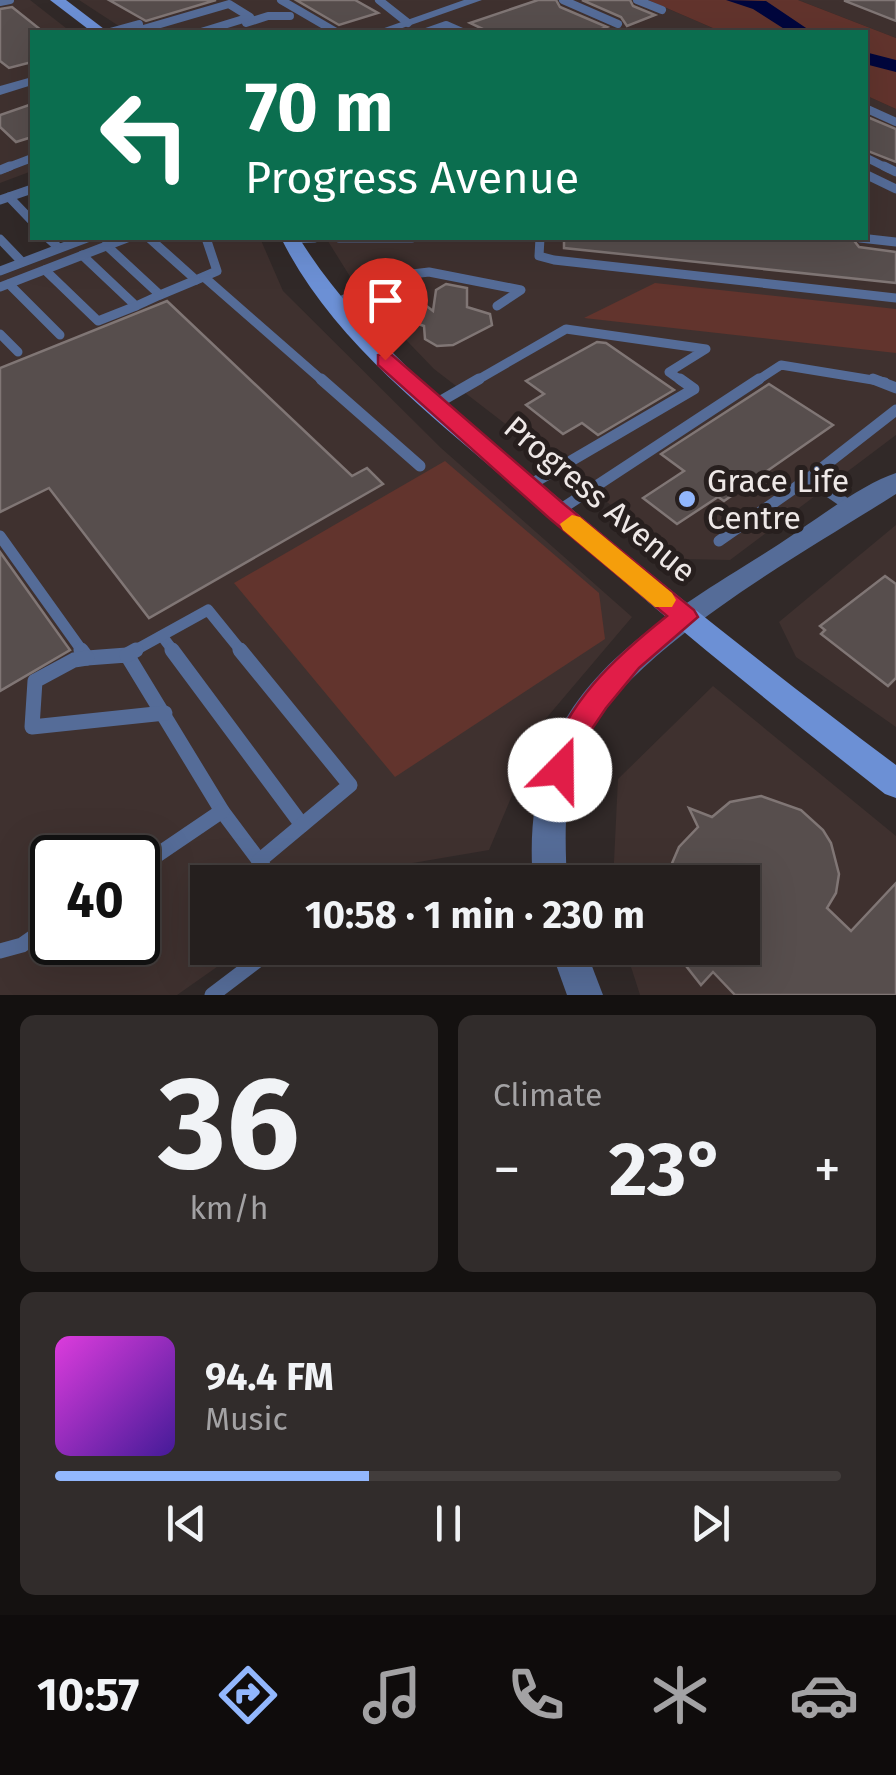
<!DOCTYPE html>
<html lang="en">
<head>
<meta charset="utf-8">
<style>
  body { margin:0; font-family:"Fira Sans",sans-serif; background:#312c2b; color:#f1f3f6; height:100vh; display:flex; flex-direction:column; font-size:38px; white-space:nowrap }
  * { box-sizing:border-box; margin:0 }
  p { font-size:32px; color:#a3a2a4 }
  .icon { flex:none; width:55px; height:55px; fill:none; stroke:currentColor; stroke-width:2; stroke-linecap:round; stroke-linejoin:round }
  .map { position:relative; height:995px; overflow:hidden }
  .details { display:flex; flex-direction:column; gap:20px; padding:20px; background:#141110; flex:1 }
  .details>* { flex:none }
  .hud { position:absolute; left:30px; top:30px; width:838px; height:210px; border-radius:0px; box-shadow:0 10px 40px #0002,0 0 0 2px #423d3c; background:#0b6e4f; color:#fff; overflow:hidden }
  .speed { position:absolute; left:30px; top:835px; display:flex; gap:20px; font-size:50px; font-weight:700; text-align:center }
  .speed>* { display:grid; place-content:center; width:130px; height:130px; border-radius:50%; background:#251f1e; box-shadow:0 10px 40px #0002,0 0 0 2px #423d3c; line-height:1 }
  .speed .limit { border:5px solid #111; border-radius:15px; background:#fff; color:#111 }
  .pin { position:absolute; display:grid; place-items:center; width:85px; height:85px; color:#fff; margin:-102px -42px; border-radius:50% 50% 50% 0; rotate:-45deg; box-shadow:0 0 10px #0007 }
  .pin .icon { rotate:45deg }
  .me { position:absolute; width:110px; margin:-55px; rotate:22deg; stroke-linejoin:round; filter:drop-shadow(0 0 8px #0008) }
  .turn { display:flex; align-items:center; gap:35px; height:210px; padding:0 50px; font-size:45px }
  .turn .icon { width:130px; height:130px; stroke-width:2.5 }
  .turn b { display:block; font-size:70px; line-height:85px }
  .big { font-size:75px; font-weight:700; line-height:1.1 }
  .details .card { flex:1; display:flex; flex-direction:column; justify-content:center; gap:15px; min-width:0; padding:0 35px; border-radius:15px; background:#312c2b }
  .details .dial { align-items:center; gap:0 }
  .dial b { font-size:130px; line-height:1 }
  .song { display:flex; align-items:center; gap:30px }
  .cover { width:120px; height:120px; border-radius:15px; background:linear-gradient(135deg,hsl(300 70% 55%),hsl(260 70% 35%)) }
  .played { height:10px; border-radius:5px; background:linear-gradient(90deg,#92b7fd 40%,#423d3c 40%) }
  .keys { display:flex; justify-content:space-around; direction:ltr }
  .heat { display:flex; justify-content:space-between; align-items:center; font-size:55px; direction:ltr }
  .details .tiles { flex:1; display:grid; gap:20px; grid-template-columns:1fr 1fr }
  .card:last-child { grid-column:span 2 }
  .trip { position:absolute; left:190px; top:865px; width:570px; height:100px; border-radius:0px; background:#251f1e; box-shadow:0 10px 40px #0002,0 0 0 2px #423d3c; font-weight:700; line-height:100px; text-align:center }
  .dock { display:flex; height:160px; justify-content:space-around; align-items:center; background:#0f0c0c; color:#a3a2a4 }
  .dock .icon { width:70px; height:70px }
  .dock .current { color:#92b7fd }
  .dock b { font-size:45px; color:#f1f3f6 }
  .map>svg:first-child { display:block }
  .built { fill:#3f312f; fill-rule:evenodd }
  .green { fill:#62342d }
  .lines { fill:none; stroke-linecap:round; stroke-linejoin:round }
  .river { fill:#00063d; fill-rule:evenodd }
  .building { fill:#574e4d; stroke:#807675; stroke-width:2.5 }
  .service-far3 { stroke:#556c98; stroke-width:8 }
  .service-far2 { stroke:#556c98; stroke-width:9 }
  .service-far1 { stroke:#556c98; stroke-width:11 }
  .service { stroke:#556c98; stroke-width:15 }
  .minor { fill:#556c98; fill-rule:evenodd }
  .tertiary { fill:#556c98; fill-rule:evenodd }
  .secondary { fill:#6c90d5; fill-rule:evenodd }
  .route { fill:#e11d48; stroke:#92132f; stroke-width:2.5 }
  .slow { fill:#f59e0b }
  .poi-dot { fill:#92b7fd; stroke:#271f1e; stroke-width:4 }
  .labels { text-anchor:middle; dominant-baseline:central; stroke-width:10; stroke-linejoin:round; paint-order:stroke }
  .poi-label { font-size:32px; fill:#eee8e7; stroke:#271f1e; text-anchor:start }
  .street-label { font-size:32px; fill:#eee8e7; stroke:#271f1e }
</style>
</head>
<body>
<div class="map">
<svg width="896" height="995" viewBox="0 0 896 995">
  <rect width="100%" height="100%" fill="#312928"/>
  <!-- built -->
  <g class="built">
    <path d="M 0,0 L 30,0 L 71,32 L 32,32 L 32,171 L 0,183 Z"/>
    <path d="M 79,0 L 648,0 L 722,32 L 128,32 Z"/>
    <path d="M 798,0 L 896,0 L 896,38 Z"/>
    <path d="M 865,95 L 896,109 L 896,435 L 730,560 L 681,559 L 434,369 L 359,291 L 326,238 L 865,238 Z"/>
    <path d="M 99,238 L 260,238 L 283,291 L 441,448 L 632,617 L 543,722 L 489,850 L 348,874 L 336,882 L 208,882 L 208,948 L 244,948 L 177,995 L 0,995 L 0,276 ZM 52,858 L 138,858 L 138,942 L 52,942 Z"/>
    <path d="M 896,525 L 896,727 L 796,657 L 779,622 Z"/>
    <path d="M 713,686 L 896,836 L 896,995 L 640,995 L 625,948 L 742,948 L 742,882 L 613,882 L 618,779 Z"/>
  </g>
  <!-- green -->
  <g class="green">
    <path d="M 648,0 L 798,0 L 896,38 L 896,109 L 865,95 L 865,32 L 722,32 Z"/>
    <path d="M 655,283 L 896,309 L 896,353 L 584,318 Z"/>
    <path d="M 445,461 L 599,593 L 605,639 L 395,777 L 234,583 Z"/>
  </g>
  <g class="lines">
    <!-- river -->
    <g class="river">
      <path d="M 726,0 L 766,1 L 812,32 L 789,32 L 753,9 Z"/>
      <path d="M 865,52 L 896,60 L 896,72 L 865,64 Z"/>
    </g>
  </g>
  <!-- building -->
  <g class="building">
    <path d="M 109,0 L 216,0 L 146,21 Z"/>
    <path d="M 296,0 L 355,0 L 378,13 L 339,25 Z"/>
    <path d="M 538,0 L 556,0 L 560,7 L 607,27 L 594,32 L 489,32 L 470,23 Z"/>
    <path d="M 582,0 L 630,0 L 633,6 L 655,15 L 627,26 L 621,17 Z"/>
    <path d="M 896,0 L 896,21 L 845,1 L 845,0 Z"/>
    <path d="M 12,7 L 41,30 L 32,32 L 32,62 L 9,68 L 0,61 L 0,9 Z"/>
    <path d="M 32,104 L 32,137 L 16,142 L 0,127 L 0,115 Z"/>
    <path d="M 865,116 L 896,129 L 896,162 L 865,150 Z"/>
    <path d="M 564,238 L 852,238 L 859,247 L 896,252 L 896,283 L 564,248 Z"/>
    <path d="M 446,284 L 467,288 L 467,307 L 490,314 L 492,325 L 453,345 L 437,346 L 425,339 L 424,326 L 375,309 L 381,293 L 392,288 L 407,291 L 433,311 L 436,290 Z"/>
    <path d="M 167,301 L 352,476 L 367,468 L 383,484 L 149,618 L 49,488 L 0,512 L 0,368 Z"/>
    <path d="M 597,342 L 606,343 L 674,390 L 598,435 L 582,423 L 563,434 L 526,405 L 544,394 L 526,381 Z"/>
    <path d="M 769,384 L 833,425 L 724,501 L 718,497 L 677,524 L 643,498 L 684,471 L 661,454 Z"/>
    <path d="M 0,552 L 70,650 L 0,691 Z"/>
    <path d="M 885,576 L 896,584 L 896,678 L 888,686 L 821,634 L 825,630 L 820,626 Z"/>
    <path d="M 761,796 L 801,810 L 823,830 L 831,843 L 839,874 L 836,893 L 827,908 L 851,931 L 896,883 L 896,995 L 735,995 L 713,972 L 701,985 L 672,948 L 742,948 L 742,882 L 664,882 L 679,847 L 698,827 L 689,808 L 712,817 L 730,802 Z"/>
  </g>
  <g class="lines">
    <!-- service-far3 -->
    <g class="service-far3">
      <path d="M 281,0 L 336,32"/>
      <path d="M 379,0 L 408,23"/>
      <path d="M 563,0 L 618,24"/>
      <path d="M 637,0 L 662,10"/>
      <path d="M 0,2 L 10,0"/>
      <path d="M 246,23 L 268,16 L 290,16"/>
      <path d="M 110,32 L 139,24"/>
      <path d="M 133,32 L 229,4 L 250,17 L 201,32"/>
      <path d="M 426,32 L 446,25 L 462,32"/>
      <path d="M 865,108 L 896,122"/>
      <path d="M 865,157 L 889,169"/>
      <path d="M 3,169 L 32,158"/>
    </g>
    <!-- service-far2 -->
    <g class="service-far2">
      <path d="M 884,166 L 896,172"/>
      <path d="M 0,170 L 10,166"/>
      <path d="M 865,174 L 896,189"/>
      <path d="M 9,197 L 32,221"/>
      <path d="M 0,200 L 32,189"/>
      <path d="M 48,238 L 59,248"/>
      <path d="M 149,238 L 196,280 L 217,271 L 206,238"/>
      <path d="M 339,238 L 412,238"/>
      <path d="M 540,238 L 539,256 L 554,260 L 896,298"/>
      <path d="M 860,238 L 896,242"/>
      <path d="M 0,239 L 22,262"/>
      <path d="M 291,239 L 315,238"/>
      <path d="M 106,245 L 160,295 L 196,280"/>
      <path d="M 82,255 L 136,306 L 160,295"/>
      <path d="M 45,270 L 98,321 L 136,306"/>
      <path d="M 0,271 L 87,238"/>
      <path d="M 204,277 L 324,382"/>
      <path d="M 9,284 L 60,335"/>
      <path d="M 0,287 L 127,238"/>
      <path d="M 333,304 L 395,276 L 429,272 L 521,290 L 497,306"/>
      <path d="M 0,334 L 18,352"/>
      <path d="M 474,382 L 566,329 L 706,349 L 669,372 L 683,382"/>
      <path d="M 755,382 L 781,365 L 885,382"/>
    </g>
    <!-- service-far1 -->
    <g class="service-far1">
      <path d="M 321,379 L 420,466"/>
      <path d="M 873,379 L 896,388"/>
      <path d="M 434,405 L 479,379"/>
      <path d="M 809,478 L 896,410"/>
      <path d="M 528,486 L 694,389 L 680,379"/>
      <path d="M 558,511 L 759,379"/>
      <path d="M 0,536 L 83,652"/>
      <path d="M 719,541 L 809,478 L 854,509"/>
      <path d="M 162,636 L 174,652"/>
      <path d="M 132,652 L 208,610 L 242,652"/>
    </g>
    <!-- service -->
    <g class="service">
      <path d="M 81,650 L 87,658 L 127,655 L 222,811 L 275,882"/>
      <path d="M 172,650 L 302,825"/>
      <path d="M 240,650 L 350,785 L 259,861"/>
      <path d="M 127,655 L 136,650"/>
      <path d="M 87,658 L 74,660 L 35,681 L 32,727 L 165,713"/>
      <path d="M 138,868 L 222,811"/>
      <path d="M 0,951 L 22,945 L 52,924"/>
      <path d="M 212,995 L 274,948"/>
    </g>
    <!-- minor -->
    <g class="minor">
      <path d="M 464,0 L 482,0 L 391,32 L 373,32 Z"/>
      <path d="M 32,77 L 32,85 L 0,95 L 0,86 Z"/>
      <path d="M 435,867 L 534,867 L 545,871 L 549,882 L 420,882 L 424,871 Z"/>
    </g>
    <!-- tertiary -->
    <g class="tertiary">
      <path d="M 896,473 L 896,494 C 807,551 616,655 579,753 C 563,795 565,839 567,882 L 533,882 C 518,698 636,634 773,548 C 806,527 861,484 896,473 Z"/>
      <path d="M 550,948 L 585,948 L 603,995 L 567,995 Z"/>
    </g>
    <!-- secondary -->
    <g class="secondary">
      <path d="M 50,0 L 66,0 L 108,32 L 92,32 Z"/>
      <path d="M 281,238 L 299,238 C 360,335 446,403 532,476 C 651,576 772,672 896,765 L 896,798 L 885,794 C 756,693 629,588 506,480 C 424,409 330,337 281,238 Z"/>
    </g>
  </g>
  <!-- route -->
  <path class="route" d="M 385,354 L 392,355 L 565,505 L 694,610 L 698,617 L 639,668 L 606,708 L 581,745 L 571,780 L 560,783 L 550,780 L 546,770 C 565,703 614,658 667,616 L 549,518 L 378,365 L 378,355 Z"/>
  <!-- slow -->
  <path class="slow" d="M 572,515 L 580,517 L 672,593 L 676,600 L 672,607 L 655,607 L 563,530 L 560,524 Z"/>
  <!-- markers -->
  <circle class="poi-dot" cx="687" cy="499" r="10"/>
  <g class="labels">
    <!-- poi labels -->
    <g class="poi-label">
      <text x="707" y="481">Grace Life<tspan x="707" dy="37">Centre</tspan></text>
    </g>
    <!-- street labels -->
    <g class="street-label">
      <text transform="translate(600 499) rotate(40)">Progress Avenue</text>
    </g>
  </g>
</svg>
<div class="speed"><div class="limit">40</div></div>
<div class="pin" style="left:385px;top:360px;background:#d93025"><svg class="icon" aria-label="arrive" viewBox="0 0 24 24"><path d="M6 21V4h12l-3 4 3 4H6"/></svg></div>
<svg class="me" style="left:560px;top:770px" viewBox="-20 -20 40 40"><circle r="19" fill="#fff"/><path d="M0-13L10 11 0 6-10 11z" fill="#e11d48"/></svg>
<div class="trip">10:58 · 1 min · 230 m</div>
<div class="hud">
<div class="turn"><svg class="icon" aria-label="left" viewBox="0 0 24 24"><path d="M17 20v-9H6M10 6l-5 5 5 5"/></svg><div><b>70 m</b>Progress Avenue</div></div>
</div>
</div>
<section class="details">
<div class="tiles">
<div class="card dial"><b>36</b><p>km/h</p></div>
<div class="card"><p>Climate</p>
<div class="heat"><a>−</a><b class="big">23°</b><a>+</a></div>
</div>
<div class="card">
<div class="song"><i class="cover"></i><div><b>94.4 FM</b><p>Music</p></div></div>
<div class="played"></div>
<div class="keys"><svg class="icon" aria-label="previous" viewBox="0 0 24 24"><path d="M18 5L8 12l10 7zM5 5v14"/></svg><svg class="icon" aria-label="pause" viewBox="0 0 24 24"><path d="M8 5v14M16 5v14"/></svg><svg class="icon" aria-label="next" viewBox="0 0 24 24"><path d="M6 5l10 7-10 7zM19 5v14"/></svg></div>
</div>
</div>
</section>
<nav class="dock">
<b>10:57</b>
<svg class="icon current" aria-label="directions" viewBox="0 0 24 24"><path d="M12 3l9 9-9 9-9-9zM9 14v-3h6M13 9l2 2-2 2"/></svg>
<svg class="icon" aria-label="music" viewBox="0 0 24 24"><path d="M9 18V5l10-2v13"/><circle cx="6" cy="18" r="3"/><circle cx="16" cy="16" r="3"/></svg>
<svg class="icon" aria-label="phone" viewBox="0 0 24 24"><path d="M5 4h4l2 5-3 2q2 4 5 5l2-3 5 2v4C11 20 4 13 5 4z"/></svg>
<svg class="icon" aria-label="climate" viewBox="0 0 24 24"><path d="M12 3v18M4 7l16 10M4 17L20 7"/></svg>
<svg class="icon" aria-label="car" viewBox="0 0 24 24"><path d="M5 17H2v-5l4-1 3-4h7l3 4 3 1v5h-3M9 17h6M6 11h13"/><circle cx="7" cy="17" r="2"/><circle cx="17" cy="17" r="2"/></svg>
</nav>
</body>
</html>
